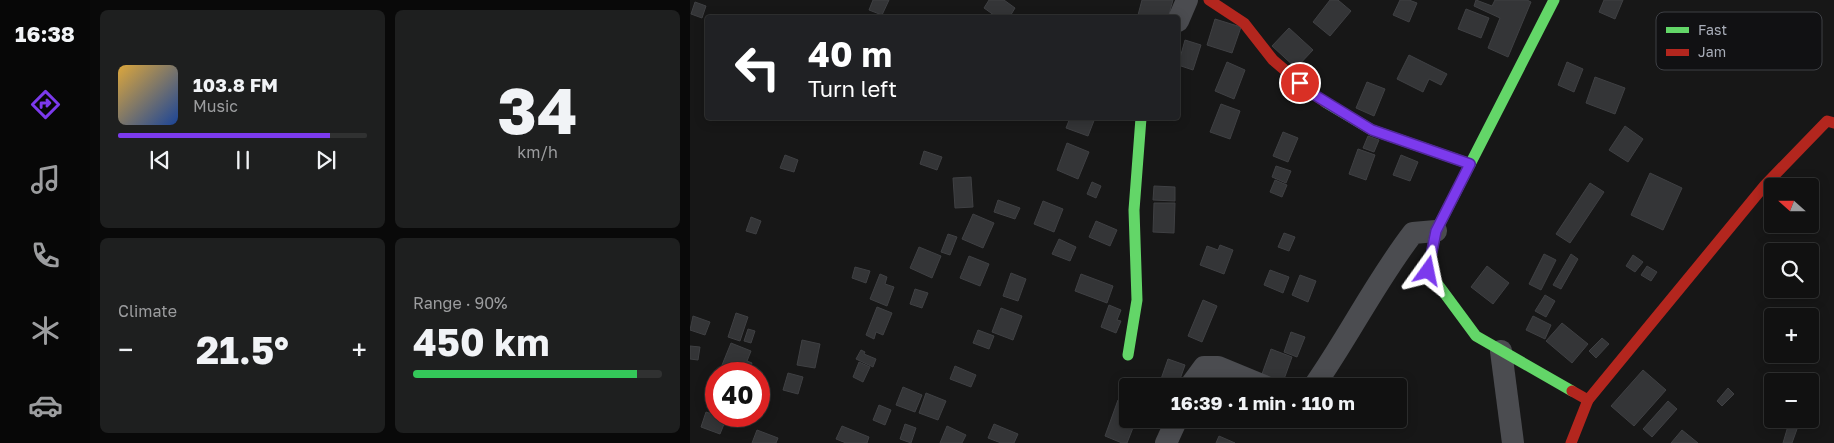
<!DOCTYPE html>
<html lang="en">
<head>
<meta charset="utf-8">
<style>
  body { margin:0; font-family:"Golos Text",sans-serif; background:#1e1f1f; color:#f1f3f6; height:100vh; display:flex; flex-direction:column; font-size:19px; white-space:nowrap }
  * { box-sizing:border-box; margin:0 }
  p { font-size:16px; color:#9c9d9f }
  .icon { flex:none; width:28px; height:28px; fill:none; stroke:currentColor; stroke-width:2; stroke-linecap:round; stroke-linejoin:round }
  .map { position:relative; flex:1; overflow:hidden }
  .drawer { display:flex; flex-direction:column; gap:10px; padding:10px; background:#090909; width:600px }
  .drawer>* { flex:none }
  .banner { position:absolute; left:15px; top:15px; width:475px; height:105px; border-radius:5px; box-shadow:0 2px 12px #0003,0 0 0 1px #303131; background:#202124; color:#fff; overflow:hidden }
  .needle { width:32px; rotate:291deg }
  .tools { position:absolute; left:1074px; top:178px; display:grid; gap:10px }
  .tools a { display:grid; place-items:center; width:55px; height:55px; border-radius:5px; background:#111; box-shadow:0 2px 12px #0003,0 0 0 1px #303131; font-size:25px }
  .speed { position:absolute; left:15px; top:362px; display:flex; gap:10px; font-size:25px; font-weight:700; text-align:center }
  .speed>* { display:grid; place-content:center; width:65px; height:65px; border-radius:50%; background:#111; box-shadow:0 2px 12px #0003,0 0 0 1px #303131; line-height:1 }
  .speed .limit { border:8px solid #d22; background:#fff; color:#111 }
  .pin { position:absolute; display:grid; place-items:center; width:42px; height:42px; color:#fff; margin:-21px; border:2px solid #fff; border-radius:50%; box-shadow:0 1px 5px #0007 }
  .me { position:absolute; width:55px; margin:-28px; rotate:12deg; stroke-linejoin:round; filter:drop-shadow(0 0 4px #0008) }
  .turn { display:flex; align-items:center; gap:18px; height:105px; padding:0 20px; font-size:22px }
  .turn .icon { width:65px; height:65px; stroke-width:2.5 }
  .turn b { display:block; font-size:35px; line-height:42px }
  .big { font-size:38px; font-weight:700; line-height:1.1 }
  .drawer .widget { flex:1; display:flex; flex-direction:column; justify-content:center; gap:8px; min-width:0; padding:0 18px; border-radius:8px; background:#1e1f1f }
  .drawer .dial { align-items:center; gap:0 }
  .dial b { font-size:65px; line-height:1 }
  .song { display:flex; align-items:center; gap:15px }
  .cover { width:60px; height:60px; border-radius:8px; background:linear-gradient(135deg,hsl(40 70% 55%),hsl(220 70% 35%)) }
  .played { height:5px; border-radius:2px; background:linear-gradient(90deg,#7c3aed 85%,#303131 85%) }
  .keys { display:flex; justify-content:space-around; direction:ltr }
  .heat { display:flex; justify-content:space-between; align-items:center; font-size:28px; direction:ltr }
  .charge { height:8px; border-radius:4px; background:linear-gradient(90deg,#34c759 90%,#303131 0) }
  .drawer .tiles { flex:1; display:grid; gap:10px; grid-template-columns:repeat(2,1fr) }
  .trip { position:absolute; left:429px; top:378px; width:288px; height:50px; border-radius:5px; background:#111; box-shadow:0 2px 12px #0003,0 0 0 1px #303131; font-weight:700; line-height:50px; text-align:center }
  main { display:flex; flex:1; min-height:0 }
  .dock { display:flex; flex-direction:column; width:90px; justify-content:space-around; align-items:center; background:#070707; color:#9c9d9f }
  .dock .icon { width:35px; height:35px }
  .dock .active { color:#7c3aed }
  .dock b { font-size:22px; color:#f1f3f6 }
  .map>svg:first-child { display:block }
  .building { fill:#343537; stroke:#3f4043 }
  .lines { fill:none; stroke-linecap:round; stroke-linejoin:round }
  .street { stroke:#4b4c50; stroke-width:22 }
  .fast { stroke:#63d668; stroke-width:11 }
  .jam { stroke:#b3261e; stroke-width:11 }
  .route-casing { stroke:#51269a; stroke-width:12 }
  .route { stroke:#7c3aed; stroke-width:9 }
  .key { fill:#111113; stroke:#3e4045; stroke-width:1 }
  .key-label { font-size:14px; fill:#a8adb8 }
</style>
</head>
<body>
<main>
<nav class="dock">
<b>16:38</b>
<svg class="icon active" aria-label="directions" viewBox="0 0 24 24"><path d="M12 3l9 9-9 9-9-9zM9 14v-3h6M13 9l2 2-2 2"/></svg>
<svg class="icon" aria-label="music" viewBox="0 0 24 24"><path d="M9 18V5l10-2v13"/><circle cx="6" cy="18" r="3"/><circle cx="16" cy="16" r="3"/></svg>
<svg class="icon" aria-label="phone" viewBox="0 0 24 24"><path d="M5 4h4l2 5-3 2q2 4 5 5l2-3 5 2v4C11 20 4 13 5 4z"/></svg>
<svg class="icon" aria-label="climate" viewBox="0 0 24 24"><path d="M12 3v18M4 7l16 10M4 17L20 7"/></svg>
<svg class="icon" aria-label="car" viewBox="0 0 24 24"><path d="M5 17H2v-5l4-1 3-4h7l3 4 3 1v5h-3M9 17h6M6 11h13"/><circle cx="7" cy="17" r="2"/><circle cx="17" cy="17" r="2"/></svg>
</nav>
<section class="drawer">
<div class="tiles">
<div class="widget">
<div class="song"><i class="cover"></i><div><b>103.8 FM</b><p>Music</p></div></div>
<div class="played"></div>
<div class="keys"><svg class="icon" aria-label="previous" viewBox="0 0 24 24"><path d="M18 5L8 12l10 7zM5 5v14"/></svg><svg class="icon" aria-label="pause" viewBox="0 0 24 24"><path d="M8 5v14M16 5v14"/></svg><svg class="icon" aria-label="next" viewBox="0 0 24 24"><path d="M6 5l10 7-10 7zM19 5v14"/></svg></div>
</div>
<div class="widget dial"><b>34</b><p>km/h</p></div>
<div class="widget"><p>Climate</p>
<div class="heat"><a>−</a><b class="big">21.5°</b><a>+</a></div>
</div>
<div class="widget"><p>Range · 90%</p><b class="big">450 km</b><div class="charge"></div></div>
</div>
</section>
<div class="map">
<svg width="1144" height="443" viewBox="0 0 1144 443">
  <rect width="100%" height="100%" fill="#171717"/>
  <!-- building -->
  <g class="building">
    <path d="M 183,0 L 199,0 L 192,15 L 179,10 Z"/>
    <path d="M 299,0 L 314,0 L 325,8 L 319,18 L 308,18 L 294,8 Z"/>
    <path d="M 452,0 L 483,0 L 478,18 L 457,18 L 448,15 Z"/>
    <path d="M 640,0 L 648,0 L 661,11 L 640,36 L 623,22 Z"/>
    <path d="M 710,0 L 719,0 L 727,3 L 719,22 L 703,15 Z"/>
    <path d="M 786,0 L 802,6 L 805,0 L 837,0 L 841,2 L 818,57 L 798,48 L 810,18 L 784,6 Z"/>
    <path d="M 914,0 L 933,0 L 925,19 L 909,12 Z"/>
    <path d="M 5,2 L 16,6 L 12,18 L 1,14 Z"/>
    <path d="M 776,9 L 799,18 L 791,38 L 768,29 Z"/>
    <path d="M 525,19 L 551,27 L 542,53 L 517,45 Z"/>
    <path d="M 599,28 L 623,50 L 606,68 L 582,46 Z"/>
    <path d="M 495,40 L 511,45 L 503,70 L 488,65 Z"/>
    <path d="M 719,55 L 757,74 L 751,85 L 739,79 L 733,92 L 707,79 Z"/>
    <path d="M 537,62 L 555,70 L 544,99 L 525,91 Z"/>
    <path d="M 877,62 L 893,69 L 884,92 L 868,85 Z"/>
    <path d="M 905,77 L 935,88 L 925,114 L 896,103 Z"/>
    <path d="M 677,82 L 695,89 L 684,116 L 666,108 Z"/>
    <path d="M 531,104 L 550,111 L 540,139 L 520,132 Z"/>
    <path d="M 380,118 L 405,118 L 398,136 L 376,128 Z"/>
    <path d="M 935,126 L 953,139 L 938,162 L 919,150 Z"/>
    <path d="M 593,132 L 608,138 L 598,162 L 583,156 Z"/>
    <path d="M 678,136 L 689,140 L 684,152 L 673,148 Z"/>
    <path d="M 377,143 L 399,152 L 388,179 L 367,170 Z"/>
    <path d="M 668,149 L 685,155 L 676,180 L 659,174 Z"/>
    <path d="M 234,151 L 252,157 L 247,170 L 230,164 Z"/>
    <path d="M 95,155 L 108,160 L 104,172 L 90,168 Z"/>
    <path d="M 711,155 L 728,162 L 720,181 L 703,175 Z"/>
    <path d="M 586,166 L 601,171 L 596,183 L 582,177 Z"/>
    <path d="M 960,173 L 992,188 L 973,230 L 941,215 Z"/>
    <path d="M 281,177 L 283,207 L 265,208 L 263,178 Z"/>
    <path d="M 585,180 L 597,185 L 592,197 L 580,192 Z"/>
    <path d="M 402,182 L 411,186 L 406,198 L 397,194 Z"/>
    <path d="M 900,183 L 914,192 L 880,243 L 866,234 Z"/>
    <path d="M 464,186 L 485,187 L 485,201 L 463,200 Z"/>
    <path d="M 308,200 L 330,208 L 325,219 L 304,212 Z"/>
    <path d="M 353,201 L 373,209 L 364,232 L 344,224 Z"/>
    <path d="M 464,203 L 485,203 L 484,233 L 463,232 Z"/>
    <path d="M 283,214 L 304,223 L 293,248 L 272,239 Z"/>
    <path d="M 61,217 L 71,221 L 66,234 L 56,231 Z"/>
    <path d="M 406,221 L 427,230 L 420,246 L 399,237 Z"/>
    <path d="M 594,233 L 605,237 L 599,251 L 588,247 Z"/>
    <path d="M 258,234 L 267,237 L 260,255 L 251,252 Z"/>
    <path d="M 369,239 L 386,247 L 380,261 L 362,254 Z"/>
    <path d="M 530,245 L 543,250 L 534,274 L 510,265 L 517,246 L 528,250 Z"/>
    <path d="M 229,247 L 251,256 L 242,278 L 220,268 Z"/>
    <path d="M 854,254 L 866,260 L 851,290 L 839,284 Z"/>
    <path d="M 881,254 L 888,259 L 871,289 L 863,285 Z"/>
    <path d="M 943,255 L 953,262 L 945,272 L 936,266 Z"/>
    <path d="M 279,256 L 299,264 L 290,286 L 270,278 Z"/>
    <path d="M 797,266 L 819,283 L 803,304 L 781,287 Z"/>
    <path d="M 957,266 L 967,272 L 961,281 L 951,275 Z"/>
    <path d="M 165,267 L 180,271 L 176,283 L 162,278 Z"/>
    <path d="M 580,270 L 599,277 L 593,293 L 574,285 Z"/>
    <path d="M 321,273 L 336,279 L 328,301 L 313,296 Z"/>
    <path d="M 190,274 L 197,277 L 195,284 L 204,287 L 197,306 L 180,299 Z"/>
    <path d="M 391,274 L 423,286 L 417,303 L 385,291 Z"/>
    <path d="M 610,275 L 626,281 L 618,302 L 602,295 Z"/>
    <path d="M 225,289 L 238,293 L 232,308 L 220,304 Z"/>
    <path d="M 855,295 L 865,301 L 856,317 L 845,311 Z"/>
    <path d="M 513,300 L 527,306 L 512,342 L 498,336 Z"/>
    <path d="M 419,305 L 431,310 L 427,320 L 431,321 L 426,333 L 411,327 Z"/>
    <path d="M 187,307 L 202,313 L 193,335 L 186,332 L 184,339 L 176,335 Z"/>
    <path d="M 311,308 L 332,316 L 323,340 L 302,332 Z"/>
    <path d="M 46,313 L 58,317 L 50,341 L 38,337 Z"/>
    <path d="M 3,316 L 20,322 L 15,335 L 0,330 Z"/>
    <path d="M 843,316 L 861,325 L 855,339 L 836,330 Z"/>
    <path d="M 872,323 L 898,344 L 882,363 L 856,341 Z"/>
    <path d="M 58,329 L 65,331 L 61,343 L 54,341 Z"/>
    <path d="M 288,330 L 304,336 L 299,349 L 283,343 Z"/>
    <path d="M 601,332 L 615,337 L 607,357 L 594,352 Z"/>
    <path d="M 912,338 L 919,344 L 906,358 L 899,351 Z"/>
    <path d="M 112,340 L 130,344 L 125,368 L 107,365 Z"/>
    <path d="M 41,343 L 61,351 L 57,361 L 62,363 L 58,374 L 40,374 L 30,370 Z"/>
    <path d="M 0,346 L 10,347 L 8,360 L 0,359 Z"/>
    <path d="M 581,349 L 602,357 L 593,382 L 572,374 Z"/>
    <path d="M 171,350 L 175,352 L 174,354 L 186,359 L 183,367 L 166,359 Z"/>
    <path d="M 478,359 L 495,365 L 488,385 L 471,379 Z"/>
    <path d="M 169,362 L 180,367 L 173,382 L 163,377 Z"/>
    <path d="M 265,366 L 286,375 L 281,387 L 260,379 Z"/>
    <path d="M 953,370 L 976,390 L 944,426 L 921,406 Z"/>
    <path d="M 98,373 L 113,377 L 108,394 L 93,390 Z"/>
    <path d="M 213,387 L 232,395 L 225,412 L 206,405 Z"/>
    <path d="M 1038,388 L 1044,394 L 1032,406 L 1027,401 Z"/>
    <path d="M 236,393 L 256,401 L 248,420 L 229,413 Z"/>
    <path d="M 428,400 L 438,404 L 438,419 L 450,419 L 450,421 L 446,420 L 437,443 L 432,443 L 415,436 Z"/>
    <path d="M 978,401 L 987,409 L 962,437 L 953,429 Z"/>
    <path d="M 189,405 L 201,410 L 195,425 L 183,420 Z"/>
    <path d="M 16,412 L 36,419 L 30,434 L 11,427 Z"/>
    <path d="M 215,424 L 226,428 L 221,443 L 210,439 Z"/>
    <path d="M 304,424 L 328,434 L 324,443 L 311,443 L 298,438 Z"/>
    <path d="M 152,426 L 179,437 L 177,443 L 156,443 L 146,439 Z"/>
    <path d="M 257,426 L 276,435 L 272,443 L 250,443 Z"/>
    <path d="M 1098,426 L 1107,429 L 1102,443 L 1093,443 Z"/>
    <path d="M 67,430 L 88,438 L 86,443 L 62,443 Z"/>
    <path d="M 992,430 L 1008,443 L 981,443 Z"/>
    <path d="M 529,436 L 545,443 L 526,443 Z"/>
  </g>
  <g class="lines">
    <!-- street -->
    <g class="street">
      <path d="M 488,21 L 497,0"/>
      <path d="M 811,351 L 823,443"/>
      <path d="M 500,386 L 514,367 L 528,367 L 574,386"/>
      <path d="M 624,386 C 659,336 686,281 723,233 L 746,231"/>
      <path d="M 476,443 L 487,419"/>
    </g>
    <!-- fast -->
    <g class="fast">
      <path d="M 864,0 L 746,231 L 738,271 L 786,336 L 882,391"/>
      <path d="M 635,102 L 682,130 L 780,164"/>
      <path d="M 438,355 L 447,300 L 444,210 L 451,118"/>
    </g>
    <!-- jam -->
    <g class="jam">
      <path d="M 519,0 L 554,23 L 583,60 L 623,94 L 635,102"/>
      <path d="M 898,400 L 1075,185 L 1137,121 L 1144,123"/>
      <path d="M 881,443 L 898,400 L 882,391"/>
    </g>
  </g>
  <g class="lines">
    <defs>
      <path id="route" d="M 610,83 L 623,94 L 682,130 L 780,164 L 746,231 L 738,271"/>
    </defs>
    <!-- route casing -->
    <use href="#route" class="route-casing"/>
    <!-- route -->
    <use href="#route" class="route"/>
  </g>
  <!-- legend -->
  <rect x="966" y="12" width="166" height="58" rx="8" class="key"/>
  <rect x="976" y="27" width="23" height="6" fill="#63d668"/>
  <rect x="976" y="49" width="23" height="7" fill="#b3261e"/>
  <g class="key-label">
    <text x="1008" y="35">Fast</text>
    <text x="1008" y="57">Jam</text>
  </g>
</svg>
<div class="tools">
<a><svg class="needle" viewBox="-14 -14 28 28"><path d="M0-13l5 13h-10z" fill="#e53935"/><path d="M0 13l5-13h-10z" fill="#9c9d9f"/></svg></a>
<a><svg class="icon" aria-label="search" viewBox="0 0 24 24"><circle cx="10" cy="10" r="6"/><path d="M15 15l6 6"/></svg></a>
<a>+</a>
<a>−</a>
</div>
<div class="speed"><div class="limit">40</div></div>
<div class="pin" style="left:610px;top:83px;background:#d93025"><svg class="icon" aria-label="arrive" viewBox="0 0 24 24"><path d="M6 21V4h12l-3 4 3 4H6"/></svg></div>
<svg class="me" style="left:738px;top:271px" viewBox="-20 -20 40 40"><path d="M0-17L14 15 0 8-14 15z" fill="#7c3aed" stroke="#fff" stroke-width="4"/></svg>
<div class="trip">16:39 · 1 min · 110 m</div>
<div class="banner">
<div class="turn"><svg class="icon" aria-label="left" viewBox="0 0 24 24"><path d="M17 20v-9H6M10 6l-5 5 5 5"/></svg><div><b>40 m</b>Turn left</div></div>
</div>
</div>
</main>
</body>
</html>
